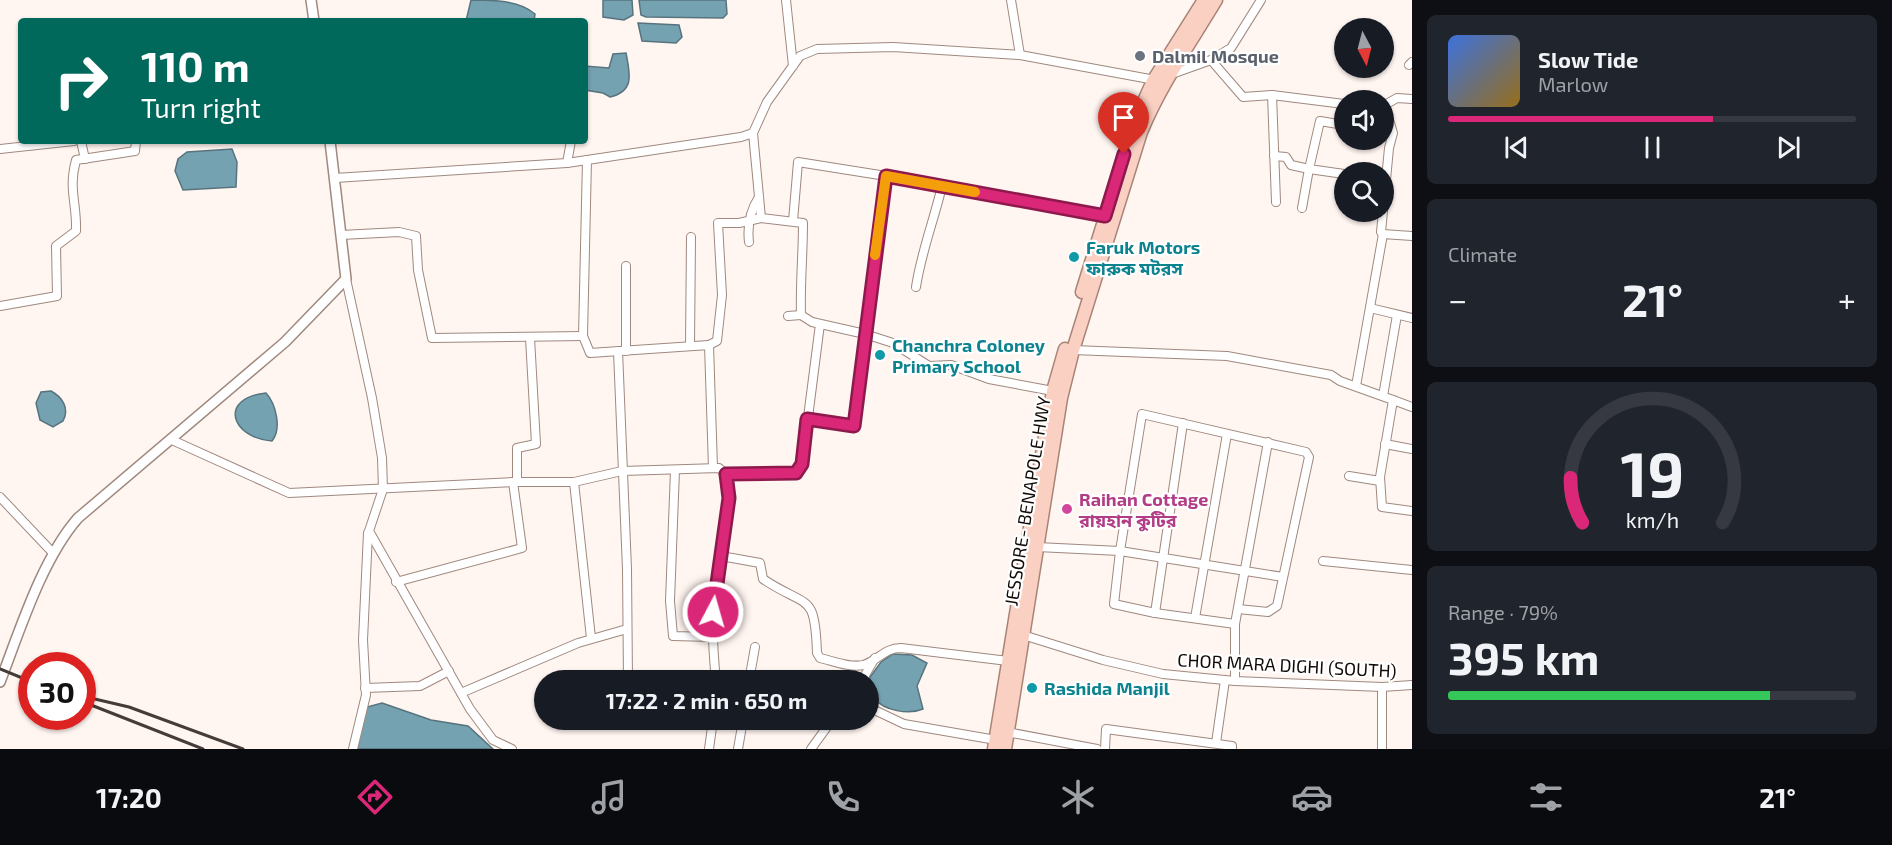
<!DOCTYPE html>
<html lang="en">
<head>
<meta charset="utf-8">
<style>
  body { margin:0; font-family:"Exo 2","Noto Sans Bengali",sans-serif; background:#20242c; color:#f1f3f6; height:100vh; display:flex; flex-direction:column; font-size:22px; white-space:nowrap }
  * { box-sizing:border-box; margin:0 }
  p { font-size:20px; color:#9ea1a6 }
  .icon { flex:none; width:33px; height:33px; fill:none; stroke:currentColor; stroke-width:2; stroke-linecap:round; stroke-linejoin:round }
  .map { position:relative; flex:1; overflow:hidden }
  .drawer { display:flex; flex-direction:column; gap:15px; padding:15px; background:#0d0f14; width:480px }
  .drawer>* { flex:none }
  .guide { position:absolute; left:18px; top:18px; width:570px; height:126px; border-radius:6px; box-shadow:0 2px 4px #0004; background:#00695c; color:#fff; overflow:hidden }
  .needle { width:39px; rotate:173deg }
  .controls { position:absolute; left:1334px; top:18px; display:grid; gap:12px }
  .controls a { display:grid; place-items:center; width:60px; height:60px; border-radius:50%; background:#171b24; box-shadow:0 2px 4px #0004; font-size:30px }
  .speed { position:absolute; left:18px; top:652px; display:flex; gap:12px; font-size:30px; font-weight:700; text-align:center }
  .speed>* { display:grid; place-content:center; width:78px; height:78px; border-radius:50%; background:#171b24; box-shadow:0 2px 4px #0004; line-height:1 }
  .speed .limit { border:9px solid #d22; background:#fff; color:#111 }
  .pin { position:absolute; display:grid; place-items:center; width:51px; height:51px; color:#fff; margin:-62px -26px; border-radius:50% 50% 50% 0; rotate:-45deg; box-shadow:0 0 6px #0007 }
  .pin .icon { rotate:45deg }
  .me { position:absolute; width:66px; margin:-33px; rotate:6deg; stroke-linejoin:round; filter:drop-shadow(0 0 4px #0008) }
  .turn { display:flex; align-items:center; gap:21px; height:126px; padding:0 24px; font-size:27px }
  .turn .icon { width:78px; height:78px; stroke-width:2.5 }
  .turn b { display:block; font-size:42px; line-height:51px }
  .big { font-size:45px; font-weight:700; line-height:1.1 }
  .drawer .tile { flex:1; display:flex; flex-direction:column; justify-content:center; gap:9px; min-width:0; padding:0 21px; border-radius:9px; background:#20242c }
  .drawer .dial { align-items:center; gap:0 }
  .dial svg { height:156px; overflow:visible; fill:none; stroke:#363941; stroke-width:7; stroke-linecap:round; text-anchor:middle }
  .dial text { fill:#f1f3f6; stroke:none }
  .song { display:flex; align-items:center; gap:18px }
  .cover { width:72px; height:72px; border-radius:9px; background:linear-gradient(135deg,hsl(220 70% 55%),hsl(40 70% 35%)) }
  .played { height:6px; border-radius:3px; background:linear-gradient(90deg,#db2777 65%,#363941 65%) }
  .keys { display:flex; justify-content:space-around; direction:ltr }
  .heat { display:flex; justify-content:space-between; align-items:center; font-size:33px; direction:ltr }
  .charge { height:9px; border-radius:4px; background:linear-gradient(90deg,#34c759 79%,#363941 0) }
  .trip { position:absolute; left:534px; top:670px; width:345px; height:60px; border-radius:30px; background:#171b24; box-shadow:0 2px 4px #0004; font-weight:700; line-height:60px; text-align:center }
  .tabs { display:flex; height:96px; justify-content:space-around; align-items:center; background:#090b0e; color:#9ea1a6 }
  .tabs .icon { width:42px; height:42px }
  .tabs .current { color:#db2777 }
  .tabs b { font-size:27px; color:#f1f3f6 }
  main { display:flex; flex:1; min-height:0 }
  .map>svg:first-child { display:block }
  .water { fill:#75a2b1; stroke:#57747e; stroke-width:1.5 }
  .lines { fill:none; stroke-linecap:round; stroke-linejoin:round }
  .minor-casing { stroke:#9f897f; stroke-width:10 }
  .tertiary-casing { stroke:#9f897f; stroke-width:12 }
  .trunk-casing { stroke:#a88477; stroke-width:15 }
  .minor { stroke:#fff; stroke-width:8 }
  .tertiary { stroke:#fff; stroke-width:9 }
  .trunk { stroke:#fad0c3; stroke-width:12 }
  .rail { stroke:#443c39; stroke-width:3 }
  .route-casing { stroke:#8e194d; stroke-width:15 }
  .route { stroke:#db2777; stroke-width:10 }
  .slow { stroke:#f59e0b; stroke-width:10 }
  .worship-dot { fill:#6b7280; stroke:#fff; stroke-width:2 }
  .culture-dot { fill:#0f9aa8; stroke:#fff; stroke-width:2 }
  .hotel-dot { fill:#d1479c; stroke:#fff; stroke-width:2 }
  .labels { text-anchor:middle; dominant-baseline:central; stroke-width:4.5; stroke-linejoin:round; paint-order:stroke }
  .worship-label { font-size:18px; font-weight:bold; fill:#5b616d; stroke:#fff; text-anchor:start }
  .culture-label { font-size:18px; font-weight:bold; fill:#0d838f; stroke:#fff; text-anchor:start }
  .hotel-label { font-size:18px; font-weight:bold; fill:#b23c85; stroke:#fff; text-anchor:start }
  .street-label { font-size:18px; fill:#120a07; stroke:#fff }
</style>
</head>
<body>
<main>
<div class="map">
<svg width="1412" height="749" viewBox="0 0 1412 749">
  <rect width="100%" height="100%" fill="#fff5f1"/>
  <!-- water -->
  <g class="water">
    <path d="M 471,0 C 493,0 519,0 535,14 L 534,21 L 466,21 Z"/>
    <path d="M 603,0 L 632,0 L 633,15 L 624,20 L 603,17 Z"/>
    <path d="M 639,0 L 726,0 L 727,14 L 723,18 L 646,17 L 641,15 Z"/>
    <path d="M 638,23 L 679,25 L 682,37 L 676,43 L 642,41 Z"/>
    <path d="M 626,53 C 630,74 635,91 610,97 L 603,93 L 585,90 L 585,66 L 609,68 L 613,54 Z"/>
    <path d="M 232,149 L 237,162 L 236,187 L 183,190 L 175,171 L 178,159 L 187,152 Z"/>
    <path d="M 51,391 C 62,397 70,408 63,421 L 53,427 L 40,420 L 36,403 L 41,392 Z"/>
    <path d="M 266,393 C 276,404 282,429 272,441 C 231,438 218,398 266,393 Z"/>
    <path d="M 893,654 L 912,655 L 927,663 L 917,686 L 923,709 C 909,715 884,711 874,698 C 871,694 870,686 868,680 L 881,662 Z"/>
    <path d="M 382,703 L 431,720 L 468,726 L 493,749 L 357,749 L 367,707 Z"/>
  </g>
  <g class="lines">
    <defs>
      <g id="minor">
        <path d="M 786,0 L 793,66"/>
        <path d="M 1011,0 L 1020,55"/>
        <path d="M 1211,60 L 1243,97 L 1272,95 L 1344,104"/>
        <path d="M 1409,65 L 1412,62"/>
        <path d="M 1169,75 L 1211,60 L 1231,48 L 1261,0"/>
        <path d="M 1272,95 L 1276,202"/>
        <path d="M 1383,106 L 1397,98 L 1412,99"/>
        <path d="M 1344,125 L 1320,121 L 1309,169 L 1344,174"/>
        <path d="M 753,133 L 761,218 L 803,223 C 803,254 800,284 801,315 L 812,322 L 865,334 L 854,426 L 807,419"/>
        <path d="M 81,141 L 85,159"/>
        <path d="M 0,149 L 74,141"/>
        <path d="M 1274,156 L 1286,157 L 1291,165 L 1309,169 L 1302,208"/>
        <path d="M 587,160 L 583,336 L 590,353 L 709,345 L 713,468"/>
        <path d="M 567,163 L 571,141"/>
        <path d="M 886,176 L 1105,215"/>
        <path d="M 335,178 L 567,163 L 741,137 L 753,133 L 767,102 L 800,56 L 817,49 L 893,47 L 1020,55 L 1155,80"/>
        <path d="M 793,221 L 798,162 L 886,176 L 865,334 L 893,343 L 929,366 L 951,365 L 989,379 L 1053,391"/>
        <path d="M 1381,232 L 1389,148 L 1393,133 L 1385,107"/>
        <path d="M 341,235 L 399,232 L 416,236 L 418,270 L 432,338 L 583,336"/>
        <path d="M 749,242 C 747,225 750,211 759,197"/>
        <path d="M 626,266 L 626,351"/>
        <path d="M 346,279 L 372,398 L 382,458 L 383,489 L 369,531 L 470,709 L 493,740 L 512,749"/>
        <path d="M 916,287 C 921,253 934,220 942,186"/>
        <path d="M 0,306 L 57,296 L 56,246 L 76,231 C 77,202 68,190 76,160 L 135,151 L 136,141"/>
        <path d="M 1370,308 L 1412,318"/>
        <path d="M 788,316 L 801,315"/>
        <path d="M 709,345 L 717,341 L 722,295 L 718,223 L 739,223 L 761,218"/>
        <path d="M 690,346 L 691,237"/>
        <path d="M 1073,350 L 1227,356 L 1331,375 L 1340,381 L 1393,400 L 1380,477 L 1382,507 L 1412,511"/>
        <path d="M 618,351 L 627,569 L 628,681"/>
        <path d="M 1356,386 L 1383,234 L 1412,236"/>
        <path d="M 1383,396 L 1397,315"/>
        <path d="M 1393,400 L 1412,407"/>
        <path d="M 172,440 L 289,493 L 513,482 L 574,482 L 622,471 L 719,468 L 726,474 C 731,516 719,553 714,593 C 711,623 713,651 716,681"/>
        <path d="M 1385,444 L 1412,449"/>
        <path d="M 675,470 L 670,601 L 673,636 L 712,637"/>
        <path d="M 726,474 L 796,473 L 802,464 L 820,324"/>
        <path d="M 1349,476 L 1380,481"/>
        <path d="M 517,482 L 517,448 L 536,444 L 530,338"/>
        <path d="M 574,482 L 591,638"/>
        <path d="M 0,497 L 53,553"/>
        <path d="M 1037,547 L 1120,551 L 1142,414 L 1306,452 L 1309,457 L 1277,606 L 1268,612 L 1238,609"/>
        <path d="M 721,556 L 760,563 L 763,579 C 808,609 815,591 817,653 L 820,658 C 833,661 850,668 863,665 C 878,661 884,648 901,648 L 1008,661"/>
        <path d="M 1323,561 L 1412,570"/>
        <path d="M 396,582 L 522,548 L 513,482"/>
        <path d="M 1155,613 L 1183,423"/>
        <path d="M 1195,618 L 1227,434"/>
        <path d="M 1235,624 L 1155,613 L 1114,604 L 1120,551 L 1283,577"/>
        <path d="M 1023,635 L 1103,660 L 1163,674 L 1235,681 L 1382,687 L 1412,685"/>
        <path d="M 749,681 L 755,647"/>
        <path d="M 865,681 L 865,675 L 875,658"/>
        <path d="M 1235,681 L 1235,624 L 1268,442"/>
        <path d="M 365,688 L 420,686 L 449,671"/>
        <path d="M 461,693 L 578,643 L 627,629"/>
        <path d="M 868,697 L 873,708"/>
        <path d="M 868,707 L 904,724 L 996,740"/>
        <path d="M 1007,732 L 1097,749"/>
        <path d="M 1216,743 L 1225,680"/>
        <path d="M 353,749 L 366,695 L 363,640 L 368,533"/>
        <path d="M 709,749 L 713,720"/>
        <path d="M 738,749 L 743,720"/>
        <path d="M 811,749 L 832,720"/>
        <path d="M 1105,749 L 1106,729 L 1232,746 L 1232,749"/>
        <path d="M 1382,749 L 1382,687"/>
      </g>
      <g id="tertiary">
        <path d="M 311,0 L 314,21"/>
        <path d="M 0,682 C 20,630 42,559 78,518 L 285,342 L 346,279 L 330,141"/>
      </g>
      <g id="trunk">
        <path d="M 1082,292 L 1135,121 L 1153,81 L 1204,0"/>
        <path d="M 994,749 L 1042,454 L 1053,391 L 1065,349"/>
        <path d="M 1005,749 L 1061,398 L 1073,350 L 1141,132 C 1161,84 1189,45 1216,0"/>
      </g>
    </defs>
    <!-- minor casing -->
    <use href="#minor" class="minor-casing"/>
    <!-- tertiary casing -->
    <use href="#tertiary" class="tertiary-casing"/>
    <!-- trunk casing -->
    <use href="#trunk" class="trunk-casing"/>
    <!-- minor -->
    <use href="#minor" class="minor"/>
    <!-- tertiary -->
    <use href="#tertiary" class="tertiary"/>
    <!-- trunk -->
    <use href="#trunk" class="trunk"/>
    <!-- rail -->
    <g class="rail">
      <path d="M 0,669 L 32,682"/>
      <path d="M 82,696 L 129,707 L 243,749"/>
      <path d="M 91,705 L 203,749"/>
    </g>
  </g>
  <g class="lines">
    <defs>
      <path id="route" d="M 713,612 L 729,498 L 726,474 L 796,473 L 802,464 L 807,419 L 854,426 L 886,176 L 1105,216 L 1124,154"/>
    </defs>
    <!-- route casing -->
    <use href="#route" class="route-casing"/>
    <!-- route -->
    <use href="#route" class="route"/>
    <!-- slow -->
    <path class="slow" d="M 875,255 L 886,176 L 975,192"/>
  </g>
  <!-- markers -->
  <circle class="worship-dot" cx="1140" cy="56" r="6"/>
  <g class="culture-dot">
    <circle cx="1074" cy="257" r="6"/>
    <circle cx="880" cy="355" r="6"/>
    <circle cx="1032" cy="688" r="6"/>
  </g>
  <circle class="hotel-dot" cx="1067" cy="509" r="6"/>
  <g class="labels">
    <!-- worship labels -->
    <g class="worship-label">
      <text x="1152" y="56">Dalmil Mosque</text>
    </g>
    <!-- culture labels -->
    <g class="culture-label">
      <text x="1086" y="247">Faruk Motors<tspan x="1086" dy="21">ফারুক মটরস</tspan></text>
      <text x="892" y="345">Chanchra Coloney<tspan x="892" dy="21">Primary School</tspan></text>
      <text x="1044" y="688">Rashida Manjil</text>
    </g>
    <!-- hotel labels -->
    <g class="hotel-label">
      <text x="1079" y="499">Raihan Cottage<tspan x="1079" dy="21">রায়হান কুটির</tspan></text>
    </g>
    <!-- street labels -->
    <g class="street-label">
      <text transform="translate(1027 501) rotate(-81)">JESSORE- BENAPOLE HWY</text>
      <text transform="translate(1287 665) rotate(3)">CHOR MARA DIGHI (SOUTH)</text>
    </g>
  </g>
</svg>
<div class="controls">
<a><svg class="needle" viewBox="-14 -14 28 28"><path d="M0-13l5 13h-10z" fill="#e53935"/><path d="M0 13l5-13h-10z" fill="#9ea1a6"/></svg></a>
<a><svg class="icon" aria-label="sound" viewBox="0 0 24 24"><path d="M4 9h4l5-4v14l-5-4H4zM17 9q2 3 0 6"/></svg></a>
<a><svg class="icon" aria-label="search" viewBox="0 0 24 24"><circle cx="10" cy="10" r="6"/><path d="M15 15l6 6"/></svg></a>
</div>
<div class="speed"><div class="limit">30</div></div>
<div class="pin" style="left:1124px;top:154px;background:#d93025"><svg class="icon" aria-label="arrive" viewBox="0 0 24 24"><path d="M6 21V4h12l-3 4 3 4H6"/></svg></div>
<svg class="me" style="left:713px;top:612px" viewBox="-20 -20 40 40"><circle r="17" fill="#db2777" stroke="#fff" stroke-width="3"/><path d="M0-11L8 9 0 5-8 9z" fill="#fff"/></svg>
<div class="trip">17:22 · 2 min · 650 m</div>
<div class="guide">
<div class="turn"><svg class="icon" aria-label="right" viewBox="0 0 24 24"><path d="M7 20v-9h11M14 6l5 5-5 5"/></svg><div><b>110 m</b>Turn right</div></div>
</div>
</div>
<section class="drawer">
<div class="tile">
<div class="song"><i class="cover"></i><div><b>Slow Tide</b><p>Marlow</p></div></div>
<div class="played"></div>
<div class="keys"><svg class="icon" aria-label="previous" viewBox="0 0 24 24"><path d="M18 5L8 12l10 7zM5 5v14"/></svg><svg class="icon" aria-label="pause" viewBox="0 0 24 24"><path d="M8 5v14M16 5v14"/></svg><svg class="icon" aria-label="next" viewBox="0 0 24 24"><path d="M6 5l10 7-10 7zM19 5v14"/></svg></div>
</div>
<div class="tile"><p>Climate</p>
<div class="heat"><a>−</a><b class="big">21°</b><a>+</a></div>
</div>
<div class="tile dial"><svg viewBox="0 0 100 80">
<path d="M14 69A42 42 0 1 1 86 69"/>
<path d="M14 69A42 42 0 0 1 8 46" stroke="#db2777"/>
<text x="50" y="56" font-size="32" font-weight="700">19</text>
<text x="50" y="72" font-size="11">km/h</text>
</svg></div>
<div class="tile"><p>Range · 79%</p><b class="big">395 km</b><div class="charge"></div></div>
</section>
</main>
<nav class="tabs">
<b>17:20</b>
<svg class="icon current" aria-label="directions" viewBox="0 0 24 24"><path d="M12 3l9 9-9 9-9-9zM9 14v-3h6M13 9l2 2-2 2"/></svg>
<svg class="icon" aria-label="music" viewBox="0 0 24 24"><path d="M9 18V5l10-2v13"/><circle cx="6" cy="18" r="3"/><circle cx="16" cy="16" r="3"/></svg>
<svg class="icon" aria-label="phone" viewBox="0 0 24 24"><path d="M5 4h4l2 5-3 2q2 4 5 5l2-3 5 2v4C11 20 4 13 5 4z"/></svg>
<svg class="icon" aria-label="climate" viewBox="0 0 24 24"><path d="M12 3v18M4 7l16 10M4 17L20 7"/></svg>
<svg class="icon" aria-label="car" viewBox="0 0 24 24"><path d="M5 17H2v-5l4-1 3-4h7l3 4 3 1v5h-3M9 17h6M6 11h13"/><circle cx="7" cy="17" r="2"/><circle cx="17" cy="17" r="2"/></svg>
<svg class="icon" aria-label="filters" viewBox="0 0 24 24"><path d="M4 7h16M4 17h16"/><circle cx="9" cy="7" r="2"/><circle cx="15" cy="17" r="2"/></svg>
<b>21°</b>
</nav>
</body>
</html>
